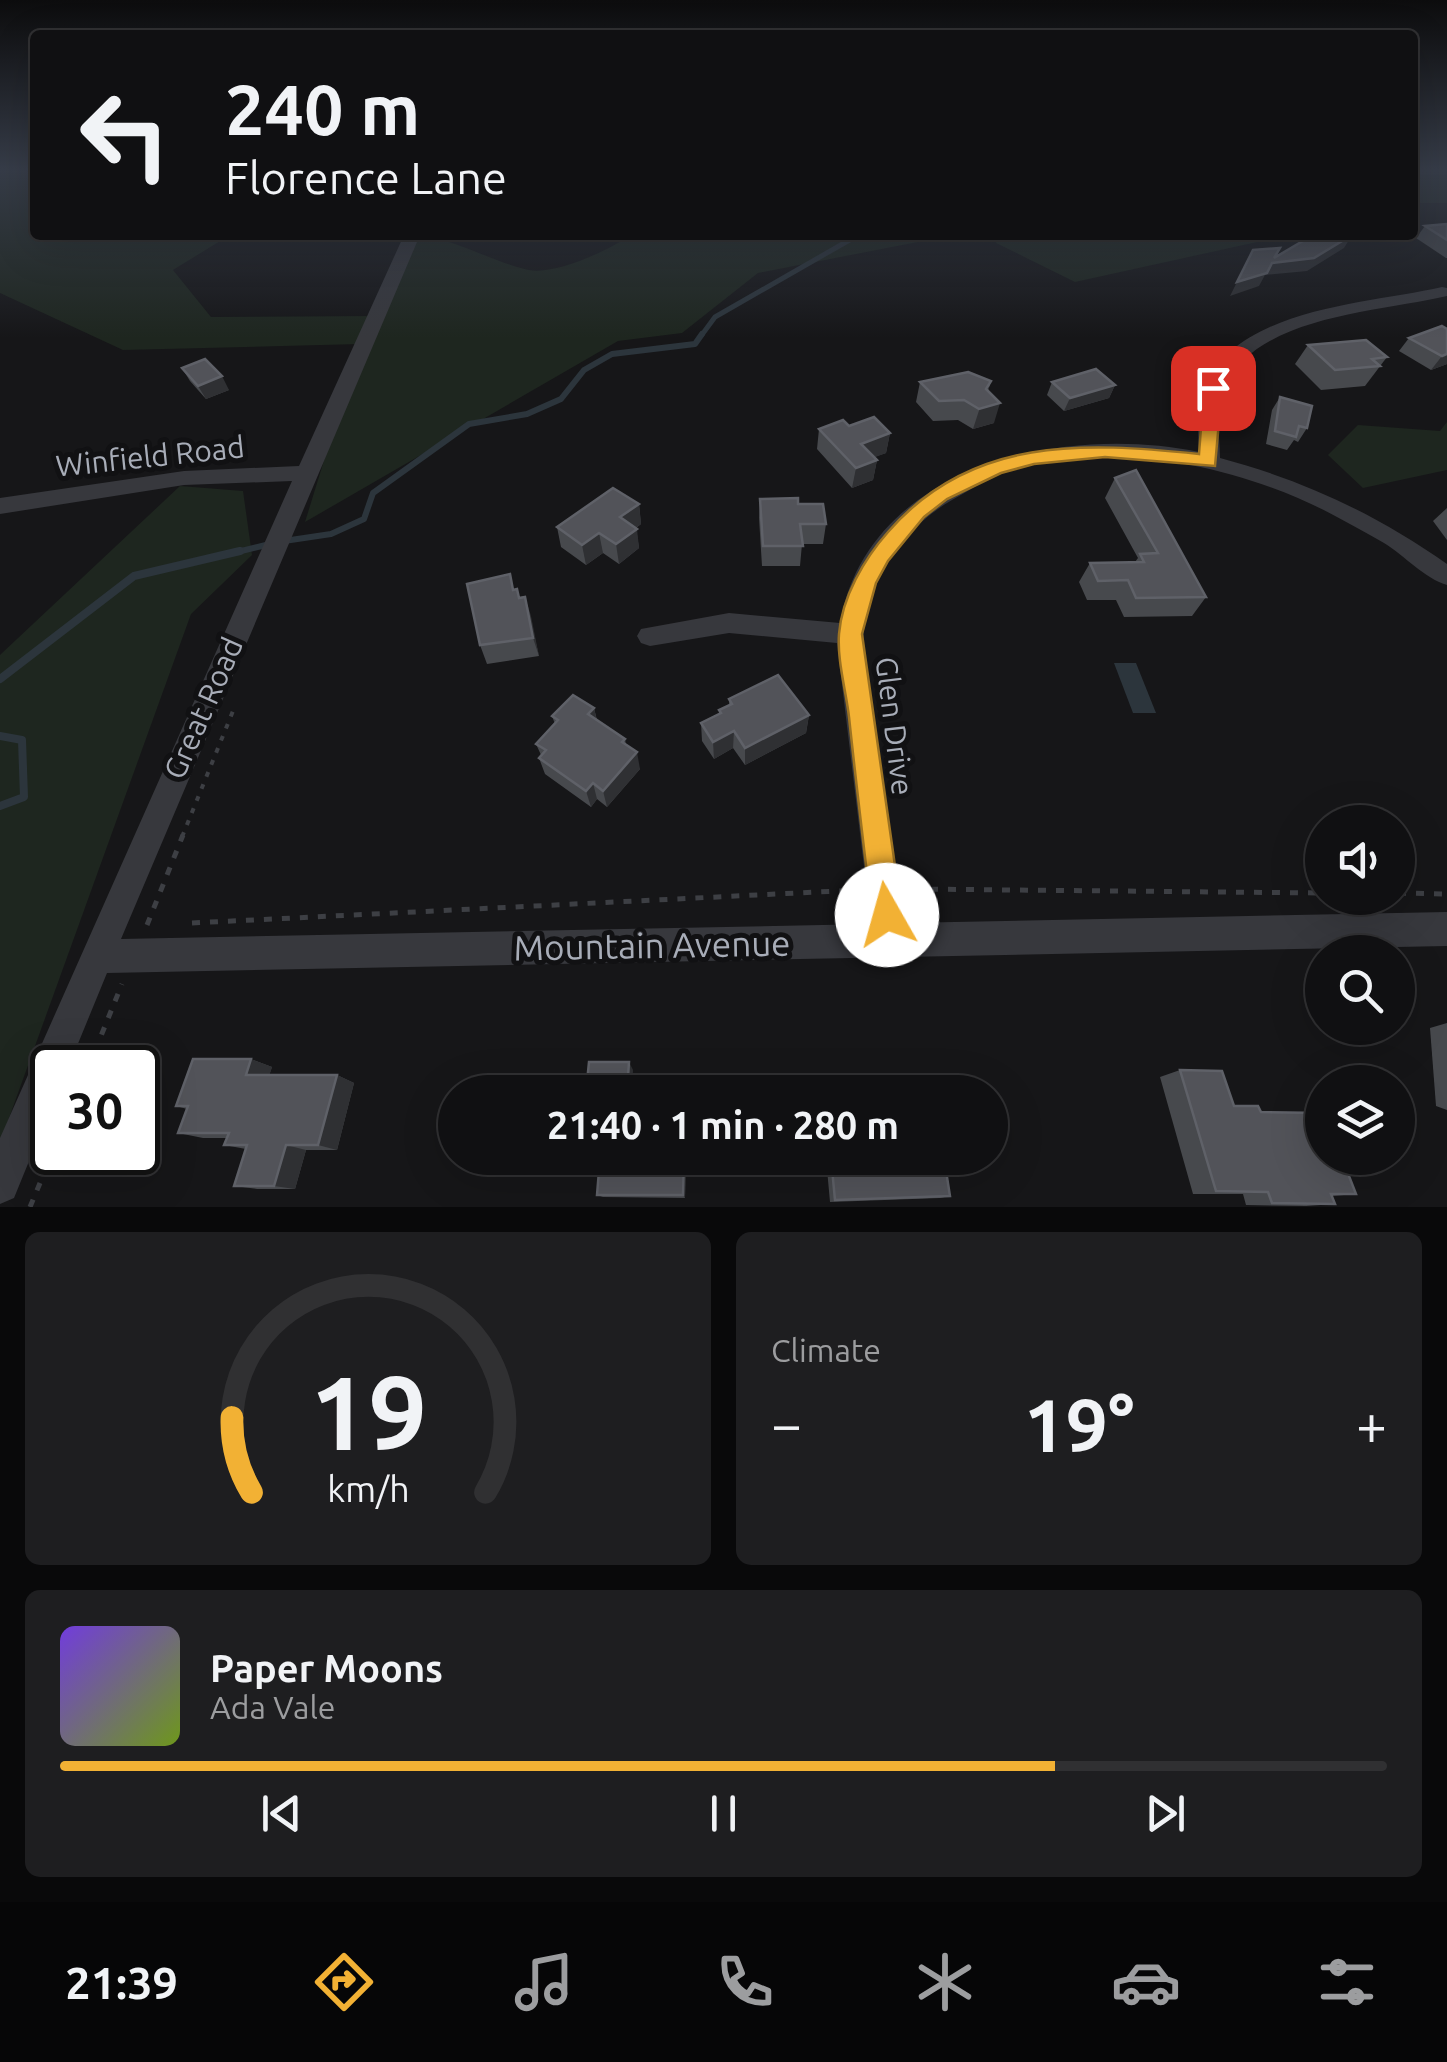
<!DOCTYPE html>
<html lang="en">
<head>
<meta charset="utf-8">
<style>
  body { margin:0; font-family:Ubuntu,sans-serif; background:#1e1e20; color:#f1f3f6; height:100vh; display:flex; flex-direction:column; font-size:38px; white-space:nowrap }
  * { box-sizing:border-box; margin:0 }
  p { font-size:32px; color:#9c9d9f }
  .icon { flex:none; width:55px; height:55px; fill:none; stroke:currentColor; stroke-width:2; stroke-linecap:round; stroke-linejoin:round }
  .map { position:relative; height:1207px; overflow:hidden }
  .details { display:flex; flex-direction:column; gap:25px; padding:25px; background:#09090a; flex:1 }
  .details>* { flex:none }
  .hud { position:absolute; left:30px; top:30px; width:1388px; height:210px; border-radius:10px; box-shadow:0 10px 40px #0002,0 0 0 2px #303032; background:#101012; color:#f1f3f6; overflow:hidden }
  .tools { position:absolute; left:1305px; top:805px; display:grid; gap:20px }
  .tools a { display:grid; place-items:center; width:110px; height:110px; border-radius:50%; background:#101012; box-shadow:0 10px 40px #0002,0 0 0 2px #303032; font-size:50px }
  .speed { position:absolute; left:30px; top:1045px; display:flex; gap:20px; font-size:50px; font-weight:700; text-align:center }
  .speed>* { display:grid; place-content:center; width:130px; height:130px; border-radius:50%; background:#101012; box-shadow:0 10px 40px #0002,0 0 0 2px #303032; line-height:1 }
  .speed .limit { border:5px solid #111; border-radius:15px; background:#fff; color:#111 }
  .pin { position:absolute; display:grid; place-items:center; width:85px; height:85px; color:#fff; margin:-42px; border-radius:20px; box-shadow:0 5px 15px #0006 }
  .me { position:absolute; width:110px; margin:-55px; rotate:353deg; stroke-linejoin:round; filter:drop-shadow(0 0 8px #0008) }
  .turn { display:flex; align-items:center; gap:35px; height:210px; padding:0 30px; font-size:45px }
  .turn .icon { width:130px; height:130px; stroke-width:2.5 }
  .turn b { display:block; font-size:70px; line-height:85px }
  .big { font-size:75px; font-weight:700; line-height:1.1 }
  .details .tile { flex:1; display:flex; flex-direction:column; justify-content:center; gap:15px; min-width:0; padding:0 35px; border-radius:15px; background:#1e1e20 }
  .details .dial { align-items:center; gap:0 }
  .dial svg { height:260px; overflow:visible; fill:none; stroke:#303032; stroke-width:7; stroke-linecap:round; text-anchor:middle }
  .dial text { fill:#f1f3f6; stroke:none }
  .song { display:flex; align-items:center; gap:30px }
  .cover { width:120px; height:120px; border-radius:15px; background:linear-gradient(135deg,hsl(260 70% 55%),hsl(80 70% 35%)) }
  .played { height:10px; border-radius:5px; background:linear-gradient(90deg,#f2b134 75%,#303032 75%) }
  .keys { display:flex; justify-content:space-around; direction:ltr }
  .heat { display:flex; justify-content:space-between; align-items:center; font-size:55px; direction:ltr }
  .details .tiles { flex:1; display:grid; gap:25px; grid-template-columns:1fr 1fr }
  .tile:last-child { grid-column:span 2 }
  .trip { position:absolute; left:438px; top:1075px; width:570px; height:100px; border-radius:50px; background:#101012; box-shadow:0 10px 40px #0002,0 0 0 2px #303032; font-weight:700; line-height:100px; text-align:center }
  .menu { display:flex; height:160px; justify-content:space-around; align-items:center; background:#060607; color:#9c9d9f }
  .menu .icon { width:70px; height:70px }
  .menu .active { color:#f2b134 }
  .menu b { font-size:45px; color:#f1f3f6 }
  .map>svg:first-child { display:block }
  .green { fill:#1e261f }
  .water { fill:#2c353c }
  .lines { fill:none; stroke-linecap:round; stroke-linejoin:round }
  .stream-far2 { stroke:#2c353c; stroke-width:5 }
  .stream-far1 { stroke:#2c353c; stroke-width:6 }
  .stream { stroke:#2c353c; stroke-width:8 }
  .path-far1 { stroke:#3d3f44; stroke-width:4; stroke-dasharray:5 8; stroke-linecap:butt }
  .path { stroke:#3d3f44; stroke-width:5; stroke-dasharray:8 10; stroke-linecap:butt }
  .minor { fill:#37383d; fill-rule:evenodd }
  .wall { fill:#47494d }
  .shaded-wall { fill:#2f3033 }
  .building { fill:#525359; stroke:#5f6168; stroke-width:2.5 }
  .route { fill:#f2b134; stroke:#9d7322; stroke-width:2.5 }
  .labels { text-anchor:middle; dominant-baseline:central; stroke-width:10; stroke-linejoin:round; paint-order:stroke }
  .street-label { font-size:30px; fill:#a8adb8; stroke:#111113 }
  .near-street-label { font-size:35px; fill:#a8adb8; stroke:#111113 }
</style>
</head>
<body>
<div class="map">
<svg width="1447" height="1207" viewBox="0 0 1447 1207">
  <rect width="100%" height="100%" fill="#161618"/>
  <!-- green -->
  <g class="green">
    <path d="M 0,169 L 35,169 L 35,235 L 230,235 L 173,270 L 211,317 L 373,316 L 408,235 C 452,235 487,261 529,270 C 556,275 609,250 631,235 L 954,235 L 758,273 L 682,333 L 618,341 L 305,522 L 360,344 L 123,350 L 0,293 Z"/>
    <rect x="1413" y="169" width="34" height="34"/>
    <path d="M 998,235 L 1289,235 L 1075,282 L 996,243 Z"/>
    <path d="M 1447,422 L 1447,470 L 1363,488 L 1328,455 L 1358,425 L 1440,431 Z"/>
    <path d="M 180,486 L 243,491 L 252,555 L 191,614 L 0,1143 L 0,655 Z"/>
  </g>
  <!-- water -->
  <path class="water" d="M 1114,663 L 1136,663 L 1156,713 L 1133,713 Z"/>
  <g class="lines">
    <!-- stream-far2 -->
    <g class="stream-far2">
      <path d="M 1412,172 L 1447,172"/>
      <path d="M 701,336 L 715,317 L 853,238 L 922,235"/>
    </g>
    <!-- stream-far1 -->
    <g class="stream-far1">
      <path d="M 284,541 L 331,534 L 364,519 L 373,493 L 469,424 L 527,414 L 561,399 L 584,370 L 612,354 L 695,344 L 702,334"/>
      <path d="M 229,554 L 270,544"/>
    </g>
    <!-- stream -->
    <g class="stream">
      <path d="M 0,679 L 134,576 L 240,551"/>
      <path d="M 0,736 L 22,740 L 24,797 L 0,806"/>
    </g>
    <!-- path-far1 -->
    <path class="path-far1" d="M 182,837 L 233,711"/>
    <!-- path -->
    <g class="path">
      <path d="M 912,889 L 1322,893"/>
      <path d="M 1398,893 L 1447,894"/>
      <path d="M 192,923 L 857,890"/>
      <path d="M 147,925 L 183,835"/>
      <path d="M 88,1068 L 122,984"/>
      <path d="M 30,1207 L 53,1152"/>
    </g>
    <!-- minor -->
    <path class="minor" d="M 404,235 L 420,235 L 121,939 L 871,924 L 837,643 L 729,633 L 650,646 L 641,643 L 637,636 L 641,629 L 729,613 L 840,623 C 868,464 1065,424 1199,452 C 1198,432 1196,410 1203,391 C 1234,307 1369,304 1442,287 L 1447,288 L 1447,296 C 1380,312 1256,315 1224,388 C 1214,409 1220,436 1220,458 C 1303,480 1376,514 1447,564 L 1447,585 C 1424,578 1405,556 1384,543 C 1369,534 1353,526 1337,517 C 1245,466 1091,431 991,478 C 978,484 965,493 952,500 C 900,530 866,583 863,643 L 904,923 L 1447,912 L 1447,946 L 107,973 L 68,1068 L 52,1068 L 52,1105 L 14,1198 L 0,1204 L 0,1138 L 292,481 L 184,485 L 0,514 L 0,498 L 184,471 L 299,466 Z"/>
  </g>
  <!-- wall -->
  <g class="wall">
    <path d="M 1447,224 L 1447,258 L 1446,258 L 1416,238 L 1425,226 Z"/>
    <path d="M 1447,329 L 1447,364 L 1431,370 L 1399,351 L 1409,338 Z"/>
    <path d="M 1308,345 L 1387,357 L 1365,386 L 1321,390 L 1295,364 Z"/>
    <path d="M 182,368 L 229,390 L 206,399 L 190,381 Z"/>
    <path d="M 991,381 L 988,391 L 994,423 L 973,429 L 958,420 L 933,421 L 916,402 L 920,382 Z"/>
    <path d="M 1052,382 L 1115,385 L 1109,398 L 1064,411 L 1047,395 Z"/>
    <path d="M 1280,397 L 1307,428 L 1298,442 L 1294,440 L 1287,450 L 1266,444 L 1272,410 Z"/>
    <path d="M 849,426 L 890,433 L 886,453 L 874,457 L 877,460 L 873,480 L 852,488 L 817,449 L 819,429 Z"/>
    <path d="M 1115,478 L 1206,597 L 1192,616 L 1124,617 L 1116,600 L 1087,600 L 1079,582 L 1090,563 L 1135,562 L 1138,558 L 1105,498 Z"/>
    <path d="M 760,499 L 798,504 L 826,524 L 823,544 L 802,544 L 800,566 L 762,566 L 759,518 Z"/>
    <path d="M 639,504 L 641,524 L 636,528 L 639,548 L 619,564 L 603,553 L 586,565 L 561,547 L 557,527 Z"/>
    <path d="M 1447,508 L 1447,540 L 1433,521 Z"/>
    <path d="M 515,590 L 520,598 L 525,597 L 539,656 L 487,664 L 480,645 Z"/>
    <path d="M 729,699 L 809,715 L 806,733 L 745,765 L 733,748 L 714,759 L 702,741 L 701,723 L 719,714 L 719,710 L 729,705 Z"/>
    <path d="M 594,708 L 597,720 L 625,739 L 626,745 L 640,769 L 607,807 L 597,799 L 591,807 L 545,774 L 539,758 L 541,755 L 536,744 L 555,724 L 552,716 Z"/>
    <path d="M 1447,1023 L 1447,1110 L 1436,1106 L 1430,1028 Z"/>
    <path d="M 251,1059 L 272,1067 L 269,1075 L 337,1075 L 354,1083 L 337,1150 L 306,1150 L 295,1189 L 257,1189 L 234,1186 L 246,1149 L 224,1145 L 227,1138 L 203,1138 L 178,1133 L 187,1109 L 176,1106 Z"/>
    <path d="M 1180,1070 L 1234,1106 L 1261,1112 L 1356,1194 L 1332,1196 L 1335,1204 L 1306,1206 L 1246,1205 L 1243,1194 L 1193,1194 L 1160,1077 Z"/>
    <path d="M 600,1158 L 686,1158 L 685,1198 L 603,1197 L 597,1195 Z"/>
    <path d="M 826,1158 L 944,1158 L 950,1196 L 940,1198 L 830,1202 Z"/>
  </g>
  <!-- shaded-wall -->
  <g class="shaded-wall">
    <path d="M 1352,235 L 1344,248 L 1307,271 L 1265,275 L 1259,286 L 1230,296 L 1237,282 L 1272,263 Z"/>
    <path d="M 1447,354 L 1447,364 L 1431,370 L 1442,356 Z"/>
    <path d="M 222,376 L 229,390 L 206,399 L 198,386 Z"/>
    <path d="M 991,381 L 985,401 L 1000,403 L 994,423 L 973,429 L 986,389 Z"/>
    <path d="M 1115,385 L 1109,398 L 1064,411 L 1070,398 Z"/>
    <path d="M 890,433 L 886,453 L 857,464 L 861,444 Z"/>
    <path d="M 877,460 L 873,480 L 852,488 L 856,468 Z"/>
    <path d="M 639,504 L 641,524 L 623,537 L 620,517 Z"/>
    <path d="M 637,529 L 639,548 L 619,564 L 616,544 Z"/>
    <path d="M 599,533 L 603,553 L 586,565 L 582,545 Z"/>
    <path d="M 525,597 L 531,616 L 539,656 L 533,638 Z"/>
    <path d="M 594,708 L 598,726 L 588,714 Z"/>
    <path d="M 809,715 L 806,733 L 745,765 L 745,748 Z"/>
    <path d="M 734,731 L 733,748 L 714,759 L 713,742 Z"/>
    <path d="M 637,752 L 640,769 L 607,807 L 603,791 Z"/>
    <path d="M 593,783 L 597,799 L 591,807 L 586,791 Z"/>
    <path d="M 251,1059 L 272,1067 L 267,1083 L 246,1075 Z"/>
    <path d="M 629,1062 L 633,1070 L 632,1092 L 627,1092 Z"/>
    <path d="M 337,1075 L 354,1083 L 337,1150 L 318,1145 Z"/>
    <path d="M 286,1145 L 306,1150 L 295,1189 L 274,1186 Z"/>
    <path d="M 684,1158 L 686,1158 L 685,1198 L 683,1195 Z"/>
  </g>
  <!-- building -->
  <g class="building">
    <path d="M 1447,224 L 1447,240 L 1425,226 Z"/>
    <path d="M 1313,235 L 1352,235 L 1314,258 L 1272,263 L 1267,273 L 1237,282 L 1253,250 L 1280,248 L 1274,258 Z"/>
    <path d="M 1442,326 L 1447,329 L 1447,354 L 1442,356 L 1409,338 Z"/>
    <path d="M 1366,340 L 1387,357 L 1372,359 L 1380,366 L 1335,370 L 1308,345 Z"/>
    <path d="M 205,359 L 222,376 L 198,386 L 182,368 Z"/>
    <path d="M 1096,369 L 1115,385 L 1070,398 L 1052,382 Z"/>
    <path d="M 968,372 L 991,381 L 986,389 L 1000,403 L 979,409 L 964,400 L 939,401 L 920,382 Z"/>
    <path d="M 1280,397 L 1312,406 L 1307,428 L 1299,426 L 1296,437 L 1275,431 Z"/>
    <path d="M 874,417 L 890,433 L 861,444 L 877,460 L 856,468 L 819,429 L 843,420 L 849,426 Z"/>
    <path d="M 1136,470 L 1206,597 L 1136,598 L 1128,580 L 1098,581 L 1090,563 L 1144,562 L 1140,554 L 1158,553 L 1115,478 Z"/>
    <path d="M 613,488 L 639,504 L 620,517 L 637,529 L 616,544 L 599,533 L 582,545 L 557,527 Z"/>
    <path d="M 798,498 L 798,504 L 823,504 L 826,524 L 800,524 L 803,546 L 763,546 L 760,499 Z"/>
    <path d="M 510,574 L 513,590 L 517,589 L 519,598 L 525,597 L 533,638 L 480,645 L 467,584 Z"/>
    <path d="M 778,675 L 809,715 L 745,748 L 734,731 L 713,742 L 701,723 L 721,713 L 719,710 L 732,704 L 729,699 Z"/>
    <path d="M 573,695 L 594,708 L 588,714 L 625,739 L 622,742 L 637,752 L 603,791 L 593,783 L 586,791 L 539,758 L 546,750 L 536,744 L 558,720 L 552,716 Z"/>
    <path d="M 193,1059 L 251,1059 L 246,1075 L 337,1075 L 318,1145 L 286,1145 L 274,1186 L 234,1186 L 247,1145 L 224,1145 L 229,1133 L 178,1133 L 188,1106 L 176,1106 Z"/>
    <path d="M 589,1062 L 629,1062 L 627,1092 L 586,1092 Z"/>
    <path d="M 1180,1070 L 1222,1071 L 1234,1106 L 1258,1106 L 1261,1112 L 1322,1113 L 1322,1158 L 1342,1158 L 1356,1194 L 1331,1194 L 1335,1204 L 1272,1203 L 1268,1192 L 1216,1191 Z"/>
    <path d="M 600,1158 L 684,1158 L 683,1195 L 597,1195 Z"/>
    <path d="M 831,1158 L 944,1158 L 950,1196 L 835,1200 Z"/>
  </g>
  <!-- sky -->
  <linearGradient id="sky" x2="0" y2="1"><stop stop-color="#0c0c0d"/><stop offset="0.5" stop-color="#363c48"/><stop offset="1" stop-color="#363c48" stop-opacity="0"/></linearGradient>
  <rect width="1447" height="338" fill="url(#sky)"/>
  <!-- route -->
  <path class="route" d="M 1213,382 L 1222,388 L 1215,466 L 1105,457 L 1034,464 L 1001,473 L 947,499 L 924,517 L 888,561 L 876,583 L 862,634 L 902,915 L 897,926 L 887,930 L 876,926 L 872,915 C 864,849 856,783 849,717 C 846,691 837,660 839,634 C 842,597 864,559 888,532 C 971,436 1084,442 1199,454 L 1204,388 Z"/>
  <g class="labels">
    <!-- street labels -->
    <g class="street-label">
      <text transform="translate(150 456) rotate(-6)">Winfield Road</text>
      <text transform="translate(203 708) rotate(-66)">Great Road</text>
      <text transform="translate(895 726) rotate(83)">Glen Drive</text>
    </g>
    <!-- near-street labels -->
    <g class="near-street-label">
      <text transform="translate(652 945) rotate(-1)">Mountain Avenue</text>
    </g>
  </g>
</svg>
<div class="tools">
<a><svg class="icon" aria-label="sound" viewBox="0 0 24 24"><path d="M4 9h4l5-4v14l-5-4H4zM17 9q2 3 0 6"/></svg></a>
<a><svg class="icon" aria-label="search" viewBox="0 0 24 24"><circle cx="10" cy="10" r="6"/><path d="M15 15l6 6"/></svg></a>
<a><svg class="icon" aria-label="layers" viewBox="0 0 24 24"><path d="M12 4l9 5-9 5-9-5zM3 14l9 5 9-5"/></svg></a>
</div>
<div class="speed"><div class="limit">30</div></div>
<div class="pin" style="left:1213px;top:388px;background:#d93025"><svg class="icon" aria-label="arrive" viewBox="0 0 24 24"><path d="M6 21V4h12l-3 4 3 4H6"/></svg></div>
<svg class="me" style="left:887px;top:915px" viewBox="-20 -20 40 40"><circle r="19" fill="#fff"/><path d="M0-13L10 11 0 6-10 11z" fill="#f2b134"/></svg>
<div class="trip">21:40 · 1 min · 280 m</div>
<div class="hud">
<div class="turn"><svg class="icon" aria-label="left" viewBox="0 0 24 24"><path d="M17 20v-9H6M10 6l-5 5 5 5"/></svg><div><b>240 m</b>Florence Lane</div></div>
</div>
</div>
<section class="details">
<div class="tiles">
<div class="tile dial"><svg viewBox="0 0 100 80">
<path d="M14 69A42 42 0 1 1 86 69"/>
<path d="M14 69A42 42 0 0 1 8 46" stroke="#f2b134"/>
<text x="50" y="56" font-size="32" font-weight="700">19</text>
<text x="50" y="72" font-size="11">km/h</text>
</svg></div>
<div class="tile"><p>Climate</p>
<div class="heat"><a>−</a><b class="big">19°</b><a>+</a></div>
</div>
<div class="tile">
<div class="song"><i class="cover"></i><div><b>Paper Moons</b><p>Ada Vale</p></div></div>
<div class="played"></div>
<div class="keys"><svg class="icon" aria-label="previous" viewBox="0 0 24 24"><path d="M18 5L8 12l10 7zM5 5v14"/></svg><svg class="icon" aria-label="pause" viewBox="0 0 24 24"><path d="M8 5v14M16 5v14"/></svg><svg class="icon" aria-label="next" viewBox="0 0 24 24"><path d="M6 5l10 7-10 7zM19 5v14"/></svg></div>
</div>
</div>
</section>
<nav class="menu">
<b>21:39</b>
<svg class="icon active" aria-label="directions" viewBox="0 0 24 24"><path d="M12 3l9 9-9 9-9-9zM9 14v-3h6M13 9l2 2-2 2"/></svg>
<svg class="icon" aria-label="music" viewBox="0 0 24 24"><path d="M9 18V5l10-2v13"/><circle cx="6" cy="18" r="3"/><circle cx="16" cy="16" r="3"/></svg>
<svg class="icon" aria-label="phone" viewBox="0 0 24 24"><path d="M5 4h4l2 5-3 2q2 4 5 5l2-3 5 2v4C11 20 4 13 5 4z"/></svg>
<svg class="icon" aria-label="climate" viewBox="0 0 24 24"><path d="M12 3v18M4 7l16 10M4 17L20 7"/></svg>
<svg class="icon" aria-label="car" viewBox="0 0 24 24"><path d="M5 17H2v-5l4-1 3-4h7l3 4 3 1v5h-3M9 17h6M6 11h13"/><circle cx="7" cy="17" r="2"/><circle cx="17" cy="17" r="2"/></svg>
<svg class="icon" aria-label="filters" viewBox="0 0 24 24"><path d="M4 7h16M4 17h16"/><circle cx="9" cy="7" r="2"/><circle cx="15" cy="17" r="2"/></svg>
</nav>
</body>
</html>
